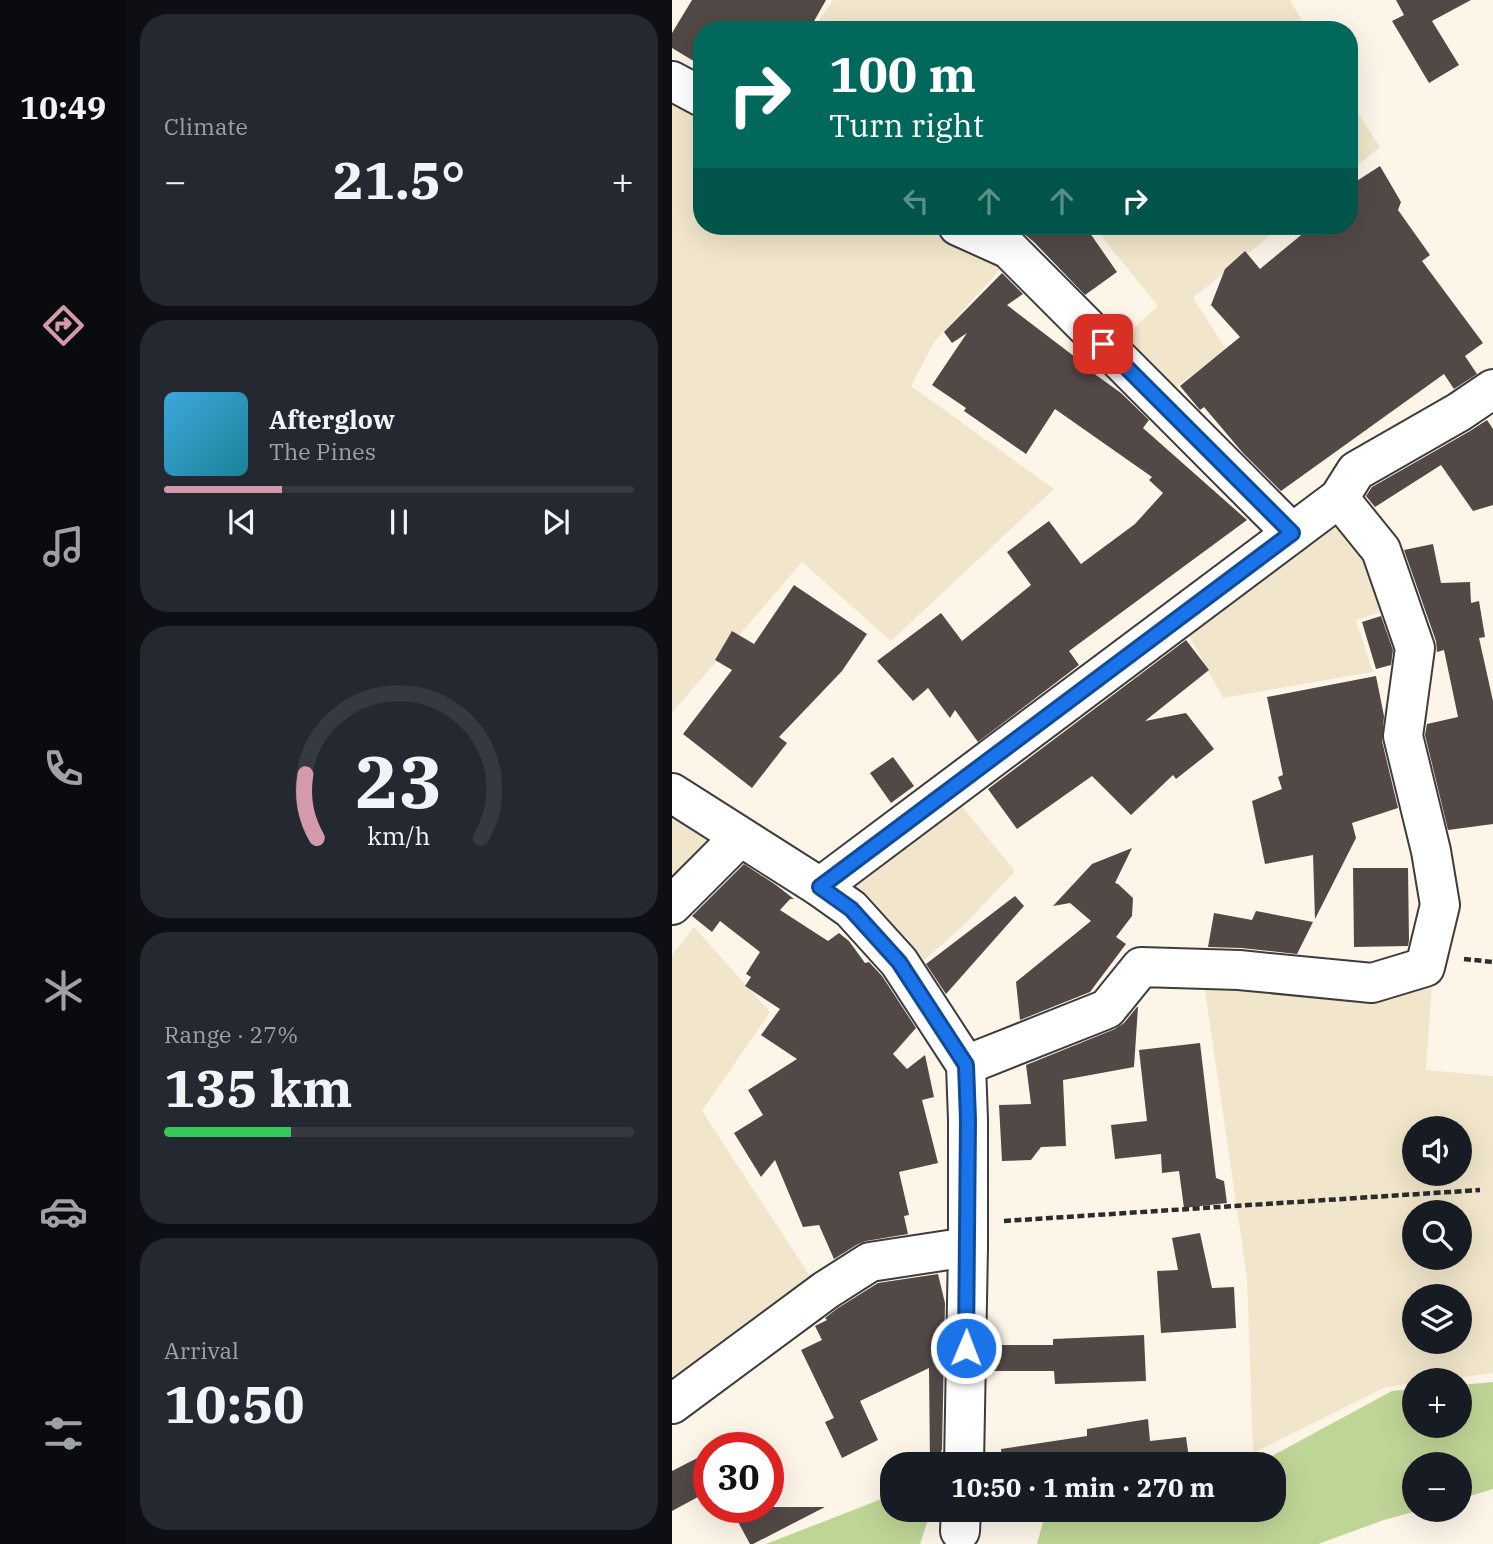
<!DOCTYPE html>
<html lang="en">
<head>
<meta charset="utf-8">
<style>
  body { margin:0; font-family:"IBM Plex Serif",serif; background:#242831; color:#f1f3f6; height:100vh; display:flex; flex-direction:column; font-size:26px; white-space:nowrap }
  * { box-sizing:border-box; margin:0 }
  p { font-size:23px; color:#9ea1a6 }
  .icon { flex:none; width:38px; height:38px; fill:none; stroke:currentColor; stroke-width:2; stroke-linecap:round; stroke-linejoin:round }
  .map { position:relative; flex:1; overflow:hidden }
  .drawer { display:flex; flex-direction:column; gap:14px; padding:14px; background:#0d0f14; width:546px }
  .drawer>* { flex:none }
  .guide { position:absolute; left:21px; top:21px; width:665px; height:214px; border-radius:28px; box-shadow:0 7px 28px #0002; background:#00695c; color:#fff; overflow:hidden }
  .buttons { position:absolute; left:730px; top:1116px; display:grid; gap:14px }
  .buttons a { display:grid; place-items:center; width:70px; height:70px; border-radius:50%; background:#171b24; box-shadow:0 7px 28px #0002; font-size:35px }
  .speed { position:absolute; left:21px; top:1432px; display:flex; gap:14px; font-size:35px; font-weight:700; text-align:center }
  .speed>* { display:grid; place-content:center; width:91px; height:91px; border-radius:50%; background:#171b24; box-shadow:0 7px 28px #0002; line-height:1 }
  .speed .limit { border:10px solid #d22; background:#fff; color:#111 }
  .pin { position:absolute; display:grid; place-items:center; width:60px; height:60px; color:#fff; margin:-30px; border-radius:14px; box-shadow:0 4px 10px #0006 }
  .me { position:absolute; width:77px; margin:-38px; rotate:1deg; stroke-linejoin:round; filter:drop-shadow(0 0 5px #0008) }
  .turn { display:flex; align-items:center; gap:24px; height:147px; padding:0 21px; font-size:32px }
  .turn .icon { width:91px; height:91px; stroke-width:2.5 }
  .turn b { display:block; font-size:49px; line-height:60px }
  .lanes { display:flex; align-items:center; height:66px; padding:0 21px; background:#0003; justify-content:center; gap:35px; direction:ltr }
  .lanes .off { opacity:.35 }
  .big { font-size:52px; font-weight:700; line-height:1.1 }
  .drawer .card { flex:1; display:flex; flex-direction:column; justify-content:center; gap:10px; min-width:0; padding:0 24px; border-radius:28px; background:#242831 }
  .drawer .dial { align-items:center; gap:0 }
  .dial svg { height:182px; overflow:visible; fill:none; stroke:#363941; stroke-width:7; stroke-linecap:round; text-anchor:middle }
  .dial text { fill:#f1f3f6; stroke:none }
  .song { display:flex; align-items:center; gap:21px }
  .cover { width:84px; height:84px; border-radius:10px; background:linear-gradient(135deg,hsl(200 70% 55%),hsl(190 70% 35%)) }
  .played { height:7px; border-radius:4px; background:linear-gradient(90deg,#d499aa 25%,#363941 25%) }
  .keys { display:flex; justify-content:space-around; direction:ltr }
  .heat { display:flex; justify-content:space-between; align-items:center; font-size:38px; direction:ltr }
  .charge { height:10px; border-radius:5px; background:linear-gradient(90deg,#34c759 27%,#363941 0) }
  .trip { position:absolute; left:208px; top:1452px; width:406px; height:70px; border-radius:28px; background:#171b24; box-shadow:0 7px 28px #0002; font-weight:700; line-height:70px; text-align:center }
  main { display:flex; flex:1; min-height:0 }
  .menu { display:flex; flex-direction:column; width:126px; justify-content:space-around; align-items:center; background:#090b0e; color:#9ea1a6 }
  .menu .icon { width:49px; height:49px }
  .menu .current { color:#d499aa }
  .menu b { font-size:32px; color:#f1f3f6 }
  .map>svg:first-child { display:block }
  .farmland { fill:#f1e6cb; fill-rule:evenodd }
  .forest { fill:#bfd596 }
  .building { fill:#524947 }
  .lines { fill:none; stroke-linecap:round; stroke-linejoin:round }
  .minor-casing { stroke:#3d3d3d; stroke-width:42 }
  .path { stroke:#2c2c2c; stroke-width:4.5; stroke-dasharray:7 3.5; stroke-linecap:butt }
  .minor { stroke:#fff; stroke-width:38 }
  .route-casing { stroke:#114b97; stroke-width:18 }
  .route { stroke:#1a73e8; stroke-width:12 }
</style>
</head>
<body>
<main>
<nav class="menu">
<b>10:49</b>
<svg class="icon current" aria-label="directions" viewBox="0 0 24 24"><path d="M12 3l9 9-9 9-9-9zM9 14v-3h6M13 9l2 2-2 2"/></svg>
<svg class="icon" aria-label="music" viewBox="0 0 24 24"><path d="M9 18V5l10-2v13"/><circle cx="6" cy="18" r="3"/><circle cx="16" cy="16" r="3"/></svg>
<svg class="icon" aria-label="phone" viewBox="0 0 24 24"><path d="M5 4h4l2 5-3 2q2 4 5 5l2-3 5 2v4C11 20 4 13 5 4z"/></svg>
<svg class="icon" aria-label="climate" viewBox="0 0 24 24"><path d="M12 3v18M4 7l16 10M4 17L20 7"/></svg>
<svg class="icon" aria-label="car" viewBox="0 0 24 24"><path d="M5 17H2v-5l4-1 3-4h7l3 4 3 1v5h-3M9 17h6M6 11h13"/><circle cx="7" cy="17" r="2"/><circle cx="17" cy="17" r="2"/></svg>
<svg class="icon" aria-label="filters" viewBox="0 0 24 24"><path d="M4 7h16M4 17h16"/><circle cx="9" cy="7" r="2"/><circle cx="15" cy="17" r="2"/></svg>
</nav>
<section class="drawer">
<div class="card"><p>Climate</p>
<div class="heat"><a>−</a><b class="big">21.5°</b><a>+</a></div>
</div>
<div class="card">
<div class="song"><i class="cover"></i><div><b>Afterglow</b><p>The Pines</p></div></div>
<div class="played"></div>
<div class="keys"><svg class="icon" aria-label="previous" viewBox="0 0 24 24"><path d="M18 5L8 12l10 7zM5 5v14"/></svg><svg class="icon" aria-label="pause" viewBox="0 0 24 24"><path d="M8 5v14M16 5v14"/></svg><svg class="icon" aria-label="next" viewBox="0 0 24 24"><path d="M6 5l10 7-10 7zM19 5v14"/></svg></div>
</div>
<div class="card dial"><svg viewBox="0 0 100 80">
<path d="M14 69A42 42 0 1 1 86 69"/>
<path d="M14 69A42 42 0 0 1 9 41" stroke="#d499aa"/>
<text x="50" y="56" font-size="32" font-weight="700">23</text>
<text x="50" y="72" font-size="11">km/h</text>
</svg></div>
<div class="card"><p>Range · 27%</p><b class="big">135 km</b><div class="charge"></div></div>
<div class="card"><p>Arrival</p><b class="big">10:50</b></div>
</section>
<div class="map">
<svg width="821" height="1544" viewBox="0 0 821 1544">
  <rect width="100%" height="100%" fill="#fef5e9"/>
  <!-- farmland -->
  <g class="farmland">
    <path d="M 161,0 L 618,0 L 635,30 L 140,30 Z"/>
    <path d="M 0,89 L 30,105 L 30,226 L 269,226 L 338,259 L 262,342 L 239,386 L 382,489 L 219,641 L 130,562 L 0,713 Z"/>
    <path d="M 677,99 L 708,147 L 677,172 Z"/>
    <path d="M 421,226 L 610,226 L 521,298 L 554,349 L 495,394 L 443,344 L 486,306 Z"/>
    <path d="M 665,509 L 721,608 L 684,620 L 701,672 L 551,698 L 511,625 Z"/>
    <path d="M 283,798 L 343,871 L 294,923 L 239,972 L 166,889 Z"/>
    <path d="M 0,807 L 52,841 L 0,892 Z"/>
    <path d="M 22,927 L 98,1012 L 30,1111 L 144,1285 L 0,1392 L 0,955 Z"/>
    <path d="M 761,971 L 754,1070 L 821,1076 L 821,1373 L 763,1381 L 742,1381 L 742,1383 L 714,1387 L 581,1453 L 575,1278 L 532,984 ZM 742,1129 L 788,1129 L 788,1174 L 742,1174 ZM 742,1213 L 788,1213 L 788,1258 L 742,1258 ZM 742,1297 L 788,1297 L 788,1342 L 742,1342 Z"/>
  </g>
  <!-- forest -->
  <g class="forest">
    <path d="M 821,1382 L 821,1489 L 788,1499 L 788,1465 L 742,1465 L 742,1510 L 748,1510 L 712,1520 L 646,1544 L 365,1544 L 371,1522 L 456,1510 L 602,1510 L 602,1465 L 583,1465 L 720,1391 L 742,1389 L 742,1426 L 788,1426 L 788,1385 Z"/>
    <path d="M 220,1495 L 220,1510 L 259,1510 L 248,1544 L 94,1544 Z"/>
  </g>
  <!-- building -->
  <g class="building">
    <path d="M 20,0 L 154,0 L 137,30 L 30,30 L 30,66 L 0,48 L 0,33 Z"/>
    <path d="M 724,0 L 799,0 L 760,21 L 787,65 L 757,83 L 720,21 L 732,15 Z"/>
    <path d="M 708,166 L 729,202 L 726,210 L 758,255 L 750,261 L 811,343 L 793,356 L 805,374 L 782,389 L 772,374 L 609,491 L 571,453 L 532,407 L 528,410 L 508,386 L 568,337 L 539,305 L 553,269 L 573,251 L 588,269 L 640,226 L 677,226 L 677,186 Z"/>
    <path d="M 339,226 L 413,226 L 445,272 L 413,295 L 362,242 L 346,229 Z"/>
    <path d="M 330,273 L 351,294 L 335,305 L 407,360 L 406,362 L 449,393 L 477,420 L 471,428 L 575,520 L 397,651 L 407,665 L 306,742 L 283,710 L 278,718 L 256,688 L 241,701 L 205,661 L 269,613 L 290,641 L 359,585 L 335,552 L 377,521 L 409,564 L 463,524 L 491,493 L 477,480 L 480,477 L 383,409 L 354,454 L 292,411 L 294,408 L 260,385 L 295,333 L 280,343 L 272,332 Z"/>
    <path d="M 815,420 L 821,429 L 821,505 L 801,511 L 769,465 L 703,507 L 694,496 L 700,487 L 798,431 Z"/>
    <path d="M 761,544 L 769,583 L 798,582 L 799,603 L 807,601 L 813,637 L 807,638 L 821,701 L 821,824 L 776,830 L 753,735 L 755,724 L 786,717 L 772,650 L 765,652 L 764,641 L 732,550 Z"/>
    <path d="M 122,585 L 195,634 L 170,671 L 107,737 L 115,743 L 80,788 L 11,734 L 60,670 L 43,660 L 60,631 L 82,644 Z"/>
    <path d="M 709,616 L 721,650 L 719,665 L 704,669 L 690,622 Z"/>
    <path d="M 514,640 L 537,670 L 473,721 L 514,713 L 542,749 L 504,779 L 501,775 L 459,815 L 420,776 L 345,829 L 316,789 Z"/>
    <path d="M 704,676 L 712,716 L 710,741 L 726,808 L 680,823 L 684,838 L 643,919 L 641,855 L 593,864 L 580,801 L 610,789 L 606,777 L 611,775 L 595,697 Z"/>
    <path d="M 221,757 L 242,786 L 219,803 L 198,773 Z"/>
    <path d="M 460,848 L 443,883 L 446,884 L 461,898 L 460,916 L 444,937 L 454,944 L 418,992 L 348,1020 L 344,982 L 419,921 L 398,903 L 381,906 L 420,864 Z"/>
    <path d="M 72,864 L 104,885 L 122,899 L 118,899 L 108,910 L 156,941 L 167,933 L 177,941 L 193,963 L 197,962 L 210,976 L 244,1028 L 221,1054 L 235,1069 L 253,1055 L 262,1097 L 250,1100 L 266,1163 L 227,1172 L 237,1215 L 232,1216 L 236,1234 L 194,1241 L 186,1244 L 162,1259 L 147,1225 L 131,1227 L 103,1160 L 89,1177 L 62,1133 L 91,1115 L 76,1090 L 125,1059 L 89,1035 L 108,1009 L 73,986 L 79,977 L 74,974 L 88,952 L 48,921 L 40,932 L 20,916 Z"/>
    <path d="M 681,868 L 736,868 L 737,940 L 736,946 L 682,947 Z"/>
    <path d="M 343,896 L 352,906 L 274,994 L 254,964 Z"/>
    <path d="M 584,911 L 641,922 L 625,954 L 569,948 L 536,947 L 542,913 L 580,920 Z"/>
    <path d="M 465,1007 L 466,1007 L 462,1067 L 391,1080 L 394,1146 L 369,1147 L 359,1160 L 330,1161 L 327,1105 L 359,1104 L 354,1065 L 443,1029 L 452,1023 Z"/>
    <path d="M 528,1043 L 544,1178 L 552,1181 L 555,1203 L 512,1208 L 507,1171 L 490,1173 L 489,1154 L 443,1159 L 439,1125 L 475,1121 L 467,1050 Z"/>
    <path d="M 528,1233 L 540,1288 L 562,1287 L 564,1328 L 489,1333 L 485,1271 L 506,1270 L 500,1238 Z"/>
    <path d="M 266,1274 L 273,1303 L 270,1449 L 265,1465 L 258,1465 L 257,1368 L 188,1401 L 206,1440 L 170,1458 L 153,1422 L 162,1418 L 129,1350 L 150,1340 L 143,1326 L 155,1320 L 153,1318 L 166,1308 L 206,1283 Z"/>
    <path d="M 472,1335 L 474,1381 L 383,1384 L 382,1371 L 316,1371 L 316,1345 L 381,1345 L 381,1339 Z"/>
    <path d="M 476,1419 L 478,1441 L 514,1437 L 518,1465 L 330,1465 L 329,1449 L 415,1436 L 415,1429 Z"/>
    <path d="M 37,1452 L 37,1491 L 0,1511 L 0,1471 Z"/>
    <path d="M 58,1507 L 153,1507 L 81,1544 L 78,1544 Z"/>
  </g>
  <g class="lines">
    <defs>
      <g id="minor">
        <path d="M 0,81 L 30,97"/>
        <path d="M 286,226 L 337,249 L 620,533"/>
        <path d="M 0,793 L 148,887 L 179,909 L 227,962 L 294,1065 L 296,1120 L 296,1247 L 292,1465"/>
        <path d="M 148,887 L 667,498 L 684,471 L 787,412 L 821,389"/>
        <path d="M 0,905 L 68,837"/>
        <path d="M 294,1065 L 435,1009 L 469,967 L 567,970 L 700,983 L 753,967 L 768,905 L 759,851 L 731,736 L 743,648 L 709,550 L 667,498"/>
        <path d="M 0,1404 L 154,1290 L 198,1262 L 296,1247"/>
        <path d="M 288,1531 L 289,1510"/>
      </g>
    </defs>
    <!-- minor casing -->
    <use href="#minor" class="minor-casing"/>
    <!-- path -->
    <g class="path">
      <path d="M 792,959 L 821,962"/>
      <path d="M 332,1221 L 808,1190"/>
    </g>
    <!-- minor -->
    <use href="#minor" class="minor"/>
  </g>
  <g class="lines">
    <defs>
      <path id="route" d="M 294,1348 L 296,1120 L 294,1065 L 227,962 L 179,909 L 148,887 L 620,533 L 431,344"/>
    </defs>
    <!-- route casing -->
    <use href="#route" class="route-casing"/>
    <!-- route -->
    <use href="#route" class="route"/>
  </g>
</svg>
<div class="buttons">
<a><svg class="icon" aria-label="sound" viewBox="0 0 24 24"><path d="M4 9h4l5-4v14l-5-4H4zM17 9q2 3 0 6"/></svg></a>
<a><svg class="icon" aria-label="search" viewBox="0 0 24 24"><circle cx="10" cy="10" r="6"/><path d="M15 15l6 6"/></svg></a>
<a><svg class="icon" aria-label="layers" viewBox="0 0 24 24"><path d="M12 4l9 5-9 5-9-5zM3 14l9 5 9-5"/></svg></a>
<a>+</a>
<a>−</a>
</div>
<div class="speed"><div class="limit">30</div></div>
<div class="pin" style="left:431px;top:344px;background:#d93025"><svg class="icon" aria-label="arrive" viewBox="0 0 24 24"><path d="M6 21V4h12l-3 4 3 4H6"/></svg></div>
<svg class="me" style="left:294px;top:1348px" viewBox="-20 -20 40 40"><circle r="17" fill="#1a73e8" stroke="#fff" stroke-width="3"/><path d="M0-11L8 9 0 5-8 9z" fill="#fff"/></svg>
<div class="trip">10:50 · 1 min · 270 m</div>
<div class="guide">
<div class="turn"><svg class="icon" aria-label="right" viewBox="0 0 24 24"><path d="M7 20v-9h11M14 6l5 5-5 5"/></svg><div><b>100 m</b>Turn right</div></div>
<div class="lanes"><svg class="icon off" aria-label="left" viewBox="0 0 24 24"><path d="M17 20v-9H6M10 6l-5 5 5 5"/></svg><svg class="icon off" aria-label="ahead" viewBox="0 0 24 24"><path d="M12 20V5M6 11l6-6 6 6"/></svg><svg class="icon off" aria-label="ahead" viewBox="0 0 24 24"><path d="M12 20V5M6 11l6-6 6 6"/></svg><svg class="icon" aria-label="right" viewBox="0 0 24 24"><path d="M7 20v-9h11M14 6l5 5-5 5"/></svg></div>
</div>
</div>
</main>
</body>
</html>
